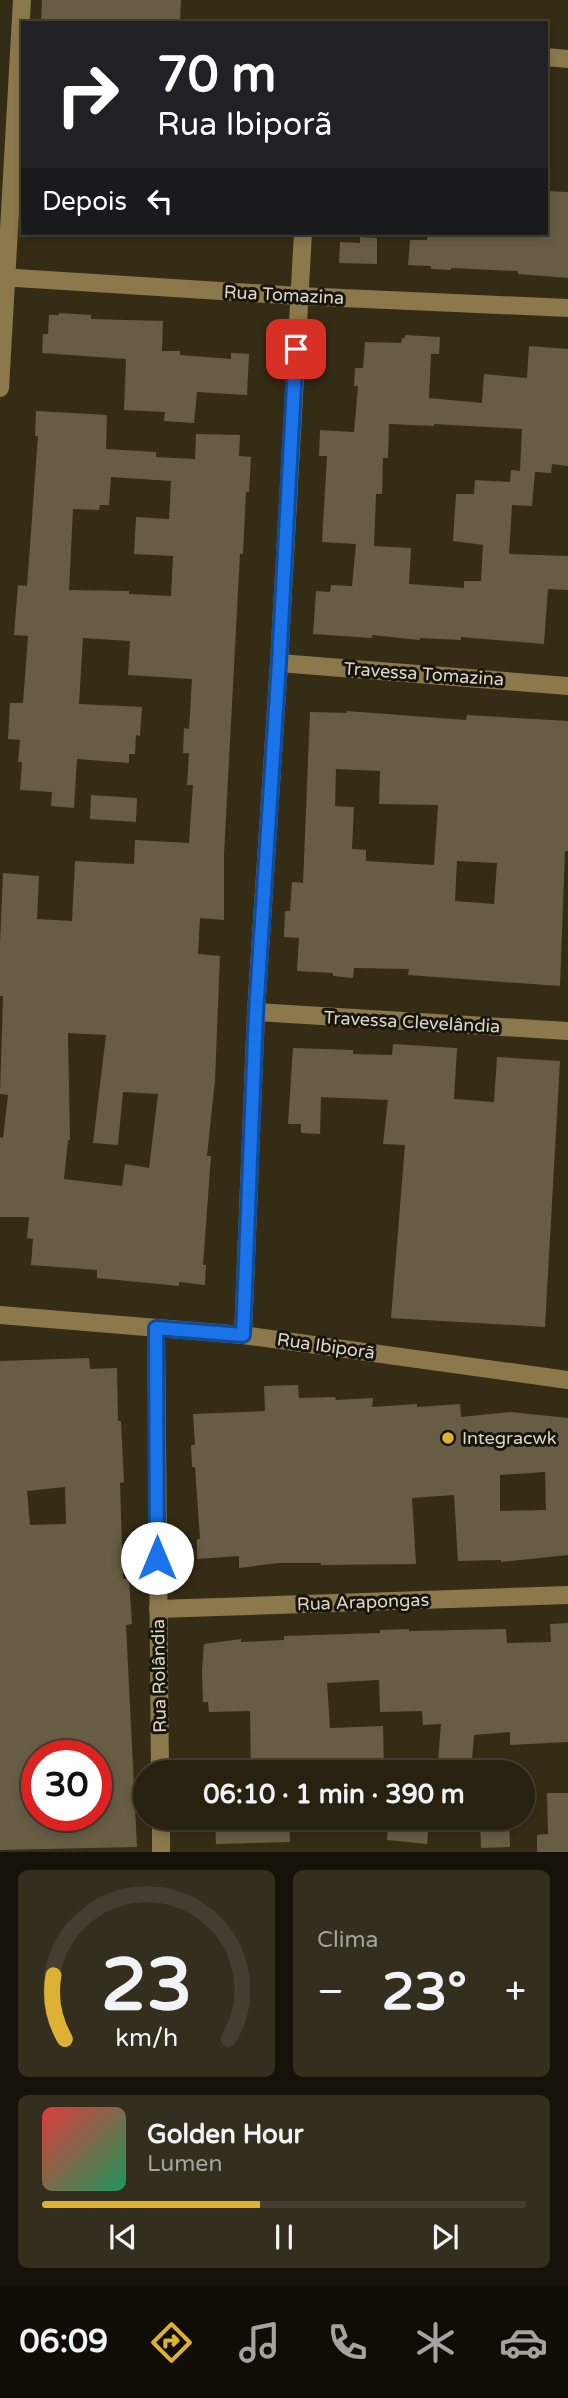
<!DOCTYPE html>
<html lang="pt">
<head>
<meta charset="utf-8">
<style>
  body { margin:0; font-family:"Varela Round",sans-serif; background:#342e1e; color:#f1f3f6; height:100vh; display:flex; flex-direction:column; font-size:26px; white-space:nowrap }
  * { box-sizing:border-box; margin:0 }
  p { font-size:23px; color:#a5a39f }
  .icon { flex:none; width:38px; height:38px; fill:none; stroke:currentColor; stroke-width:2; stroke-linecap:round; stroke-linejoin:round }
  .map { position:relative; height:1852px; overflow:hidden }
  .details { display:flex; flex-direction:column; gap:18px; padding:18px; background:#161209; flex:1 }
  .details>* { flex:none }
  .top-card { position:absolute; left:21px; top:21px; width:527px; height:214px; border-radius:0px; box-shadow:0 4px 10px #0003,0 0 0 2px #443e30; background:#202124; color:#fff; overflow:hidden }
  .speed { position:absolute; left:21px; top:1740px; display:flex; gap:14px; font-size:35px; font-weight:700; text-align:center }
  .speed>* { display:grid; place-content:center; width:91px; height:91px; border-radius:50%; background:#282110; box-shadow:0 4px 10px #0003,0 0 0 2px #443e30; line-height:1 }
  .speed .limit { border:10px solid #d22; background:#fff; color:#111 }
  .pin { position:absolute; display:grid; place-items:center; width:60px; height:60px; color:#fff; margin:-30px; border-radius:14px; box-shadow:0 4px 10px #0006 }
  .me { position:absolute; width:77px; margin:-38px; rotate:0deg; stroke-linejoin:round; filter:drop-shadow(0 0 5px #0008) }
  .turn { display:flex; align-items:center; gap:24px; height:147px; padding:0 21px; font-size:32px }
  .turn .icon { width:91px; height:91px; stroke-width:2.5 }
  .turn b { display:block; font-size:49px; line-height:60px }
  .then { display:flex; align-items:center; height:66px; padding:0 21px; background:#0003; gap:14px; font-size:26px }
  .big { font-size:52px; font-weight:700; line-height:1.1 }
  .details .card { flex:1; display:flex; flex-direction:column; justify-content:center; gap:10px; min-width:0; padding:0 24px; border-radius:10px; background:#342e1e }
  .details .dial { align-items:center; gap:0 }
  .dial svg { height:182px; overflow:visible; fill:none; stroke:#443e30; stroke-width:7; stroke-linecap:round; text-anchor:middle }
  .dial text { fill:#f1f3f6; stroke:none }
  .song { display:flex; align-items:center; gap:21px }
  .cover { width:84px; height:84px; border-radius:10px; background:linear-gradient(135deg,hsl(0 70% 55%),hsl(150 70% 35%)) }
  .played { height:7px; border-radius:4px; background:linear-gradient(90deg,#ddb133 45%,#443e30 45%) }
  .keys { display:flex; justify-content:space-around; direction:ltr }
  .heat { display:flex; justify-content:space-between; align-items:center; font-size:38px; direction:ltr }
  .details .tiles { flex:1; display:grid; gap:18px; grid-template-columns:1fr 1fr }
  .card:last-child { grid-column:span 2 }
  .trip { position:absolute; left:133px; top:1760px; width:402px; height:70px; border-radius:35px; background:#282110; box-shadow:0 4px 10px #0003,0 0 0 2px #443e30; font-weight:700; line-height:70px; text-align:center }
  .tab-bar { display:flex; height:112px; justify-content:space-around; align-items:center; background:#100d06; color:#a5a39f }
  .tab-bar .icon { width:49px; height:49px }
  .tab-bar .current { color:#ddb133 }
  .tab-bar b { font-size:32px; color:#f1f3f6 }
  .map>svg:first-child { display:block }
  .building { fill:#675d45; fill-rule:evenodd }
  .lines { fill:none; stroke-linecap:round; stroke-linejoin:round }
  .minor { stroke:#8b794c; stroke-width:18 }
  .route-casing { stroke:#114b97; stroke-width:18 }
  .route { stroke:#1a73e8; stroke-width:12 }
  .poi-dot { fill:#ddb133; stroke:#19150b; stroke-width:2.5 }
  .labels { text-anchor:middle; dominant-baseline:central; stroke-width:6; stroke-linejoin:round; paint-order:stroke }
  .street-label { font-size:18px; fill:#dcd6c9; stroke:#19150b }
  .poi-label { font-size:18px; fill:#dcd6c9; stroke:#19150b; text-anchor:start }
</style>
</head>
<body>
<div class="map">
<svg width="568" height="1852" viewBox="0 0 568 1852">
  <rect width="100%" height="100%" fill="#352c15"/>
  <!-- building -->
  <g class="building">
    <path d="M 42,0 L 181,0 L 180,23 L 41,23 Z"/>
    <path d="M 546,191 L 568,192 L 568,278 L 518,274 L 518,271 L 451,268 L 451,270 L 431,269 L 431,266 L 408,265 L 410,240 L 427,240 L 428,233 L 546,233 Z"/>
    <path d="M 360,237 L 377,238 L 377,264 L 339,263 L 340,242 L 360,243 Z"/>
    <path d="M 59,313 L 91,315 L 91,319 L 163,321 L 162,351 L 180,351 L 180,355 L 231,359 L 231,353 L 249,354 L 247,395 L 197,392 L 194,423 L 164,421 L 165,412 L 124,410 L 126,359 L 42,353 L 43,334 L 48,334 L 49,315 L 59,315 Z"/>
    <path d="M 405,335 L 440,337 L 439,354 L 431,354 L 429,398 L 482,403 L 484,374 L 527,378 L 529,346 L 568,349 L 568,466 L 552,464 L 551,473 L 535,472 L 532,506 L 512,505 L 509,554 L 568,556 L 568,590 L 548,589 L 544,644 L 461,637 L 461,640 L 420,638 L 420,640 L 372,635 L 372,638 L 313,634 L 316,591 L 330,592 L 331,585 L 352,586 L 356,544 L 322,542 L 327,456 L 319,456 L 320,430 L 354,432 L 358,386 L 354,386 L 355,368 L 363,368 L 365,342 L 401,343 L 402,338 L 405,338 ZM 389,424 L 434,426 L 434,424 L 522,429 L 520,471 L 511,470 L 510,482 L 475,480 L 474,494 L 456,494 L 453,541 L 483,545 L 481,581 L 464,581 L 464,588 L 409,584 L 411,548 L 374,546 L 376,494 L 382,494 L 383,458 L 388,458 Z"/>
    <path d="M 36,411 L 107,415 L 106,449 L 156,452 L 156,457 L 195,459 L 196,434 L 240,435 L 239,456 L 251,457 L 249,492 L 246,492 L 243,554 L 240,554 L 224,854 L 224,920 L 200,918 L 198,954 L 220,956 L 215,1080 L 207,1156 L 211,1156 L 203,1265 L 206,1265 L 205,1285 L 179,1282 L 179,1286 L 97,1278 L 97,1270 L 31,1265 L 33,1239 L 27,1238 L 29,1217 L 0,1217 L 0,1137 L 3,1138 L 8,1095 L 0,1094 L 3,996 L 0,996 L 0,945 L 3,873 L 39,876 L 37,919 L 72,921 L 75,861 L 134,864 L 135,840 L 189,843 L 193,785 L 187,785 L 189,753 L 183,753 L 184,728 L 189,729 L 192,679 L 128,675 L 130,641 L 83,638 L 79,704 L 142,707 L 140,736 L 136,735 L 135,754 L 129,754 L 129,763 L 77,759 L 74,808 L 51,806 L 52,792 L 20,790 L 22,762 L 18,762 L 20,740 L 8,739 L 10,703 L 23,703 L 28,636 L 14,635 L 18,585 L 27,586 L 38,436 L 35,436 ZM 111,477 L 171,481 L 169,519 L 136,517 L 134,554 L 173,556 L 171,596 L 129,594 L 129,591 L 69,590 L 73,509 L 99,510 L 100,505 L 109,505 ZM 68,1033 L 106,1035 L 93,1143 L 118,1145 L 123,1092 L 158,1094 L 149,1168 L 125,1164 L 122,1186 L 64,1179 L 68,1140 L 70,1140 Z"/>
    <path d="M 347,711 L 466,720 L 467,715 L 568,721 L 568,851 L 565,851 L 560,986 L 408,975 L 409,969 L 354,968 L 353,978 L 333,976 L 333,973 L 297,971 L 299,938 L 284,937 L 285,911 L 290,911 L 292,882 L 303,883 L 310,712 L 347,713 ZM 336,769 L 380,771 L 379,804 L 438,805 L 434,865 L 366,861 L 366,850 L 352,849 L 354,807 L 335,806 ZM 457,861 L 497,863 L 494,904 L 455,901 Z"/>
    <path d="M 91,795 L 137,798 L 136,822 L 90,819 Z"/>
    <path d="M 393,1044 L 457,1048 L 454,1099 L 494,1102 L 497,1057 L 560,1061 L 545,1327 L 391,1318 L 405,1145 L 383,1144 L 388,1100 L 321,1097 L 320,1134 L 301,1133 L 301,1124 L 288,1124 L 293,1048 L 353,1050 L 353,1054 L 392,1055 Z"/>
    <path d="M 89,1358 L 90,1369 L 117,1368 L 118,1421 L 121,1421 L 124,1482 L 120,1483 L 123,1579 L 129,1579 L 132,1624 L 126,1625 L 137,1847 L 0,1850 L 0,1361 ZM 65,1487 L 66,1524 L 30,1525 L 27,1491 ZM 37,1755 L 96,1755 L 96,1815 L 37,1815 Z"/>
    <path d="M 298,1385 L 299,1398 L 335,1397 L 336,1400 L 373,1398 L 372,1407 L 417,1404 L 417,1407 L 460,1404 L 461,1417 L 511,1412 L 568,1418 L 568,1555 L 501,1562 L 501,1560 L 458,1561 L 454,1495 L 412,1498 L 416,1564 L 321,1565 L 321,1563 L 278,1563 L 239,1568 L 239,1556 L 197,1559 L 197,1539 L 200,1539 L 195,1467 L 192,1467 L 191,1445 L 195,1445 L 193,1414 L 265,1411 L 264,1386 ZM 545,1472 L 546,1510 L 500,1511 L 500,1475 Z"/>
    <path d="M 568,1623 L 568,1742 L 510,1745 L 510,1732 L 474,1735 L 471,1773 L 437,1773 L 441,1724 L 423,1725 L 422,1711 L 380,1712 L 379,1680 L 327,1683 L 330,1728 L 383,1726 L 384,1771 L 251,1773 L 250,1711 L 209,1712 L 208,1702 L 203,1702 L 202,1670 L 204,1644 L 241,1639 L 241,1642 L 284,1640 L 284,1636 L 380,1633 L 380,1630 L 409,1629 L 409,1631 L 506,1629 L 507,1643 L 551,1642 L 550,1624 Z"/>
    <path d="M 547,1793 L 568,1793 L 568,1852 L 537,1852 L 537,1835 L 548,1834 Z"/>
    <path d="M 215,1818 L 289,1818 L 290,1842 L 216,1844 Z"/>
    <path d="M 389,1818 L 421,1818 L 421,1821 L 429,1822 L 427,1844 L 387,1840 Z"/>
    <path d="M 480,1818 L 509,1818 L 510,1847 L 481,1848 Z"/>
  </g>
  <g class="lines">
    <!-- minor -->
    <g class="minor">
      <path d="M 546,57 L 568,59"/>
      <path d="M 0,277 L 299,296 L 568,308"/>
      <path d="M 0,388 L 22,0"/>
      <path d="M 279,663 L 568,686"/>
      <path d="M 256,1012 L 568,1031"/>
      <path d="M 0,1315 L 243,1335 L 568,1380"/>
      <path d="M 156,1328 L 160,1773"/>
      <path d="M 243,1335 L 256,1012 L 279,663 L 303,233"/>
      <path d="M 158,1609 L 568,1595"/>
      <path d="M 161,1818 L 161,1852"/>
    </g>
  </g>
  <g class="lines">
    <defs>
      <path id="route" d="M 157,1558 L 156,1328 L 243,1335 L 256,1013 L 279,663 L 296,349"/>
    </defs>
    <!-- route casing -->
    <use href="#route" class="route-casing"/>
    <!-- route -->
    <use href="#route" class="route"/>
  </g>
  <!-- markers -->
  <circle class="poi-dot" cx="448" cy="1438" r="7"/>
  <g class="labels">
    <!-- street labels -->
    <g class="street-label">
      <text transform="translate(284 295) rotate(3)">Rua Tomazina</text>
      <text transform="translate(424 674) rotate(4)">Travessa Tomazina</text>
      <text transform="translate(412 1022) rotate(3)">Travessa Clevelândia</text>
      <text transform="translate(326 1346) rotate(8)">Rua Ibiporã</text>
      <text transform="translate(363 1602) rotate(-2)">Rua Arapongas</text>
      <text transform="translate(159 1676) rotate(-91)">Rua Rolândia</text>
    </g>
    <!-- poi labels -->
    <g class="poi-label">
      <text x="462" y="1438">Integracwk</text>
    </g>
  </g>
</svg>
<div class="speed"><div class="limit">30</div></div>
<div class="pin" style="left:296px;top:349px;background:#d93025"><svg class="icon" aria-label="arrive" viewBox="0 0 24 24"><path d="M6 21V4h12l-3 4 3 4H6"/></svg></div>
<svg class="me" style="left:157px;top:1558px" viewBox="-20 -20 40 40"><circle r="19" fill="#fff"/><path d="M0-13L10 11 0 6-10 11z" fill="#1a73e8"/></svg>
<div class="trip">06:10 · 1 min · 390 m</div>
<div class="top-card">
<div class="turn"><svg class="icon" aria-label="right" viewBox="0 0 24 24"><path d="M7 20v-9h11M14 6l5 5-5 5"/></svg><div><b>70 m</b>Rua Ibiporã</div></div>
<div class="then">Depois<svg class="icon" aria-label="left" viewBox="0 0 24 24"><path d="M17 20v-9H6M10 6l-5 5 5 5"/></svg></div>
</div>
</div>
<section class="details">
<div class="tiles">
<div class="card dial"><svg viewBox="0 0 100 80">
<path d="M14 69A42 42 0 1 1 86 69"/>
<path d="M14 69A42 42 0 0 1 9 41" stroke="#ddb133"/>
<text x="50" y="56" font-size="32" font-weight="700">23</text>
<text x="50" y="72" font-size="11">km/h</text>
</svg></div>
<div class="card"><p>Clima</p>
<div class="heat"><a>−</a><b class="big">23°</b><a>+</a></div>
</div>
<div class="card">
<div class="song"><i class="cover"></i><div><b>Golden Hour</b><p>Lumen</p></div></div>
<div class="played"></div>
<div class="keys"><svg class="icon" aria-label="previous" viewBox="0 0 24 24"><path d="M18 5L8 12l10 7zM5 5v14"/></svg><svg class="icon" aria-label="pause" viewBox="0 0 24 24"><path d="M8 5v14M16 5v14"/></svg><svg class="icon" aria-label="next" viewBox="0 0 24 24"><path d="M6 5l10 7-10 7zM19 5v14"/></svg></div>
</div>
</div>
</section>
<nav class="tab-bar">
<b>06:09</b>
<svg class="icon current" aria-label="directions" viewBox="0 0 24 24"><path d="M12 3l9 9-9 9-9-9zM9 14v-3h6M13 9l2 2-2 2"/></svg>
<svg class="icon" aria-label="music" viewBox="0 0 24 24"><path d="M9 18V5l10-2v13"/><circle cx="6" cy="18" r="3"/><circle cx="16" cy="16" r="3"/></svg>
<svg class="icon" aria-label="phone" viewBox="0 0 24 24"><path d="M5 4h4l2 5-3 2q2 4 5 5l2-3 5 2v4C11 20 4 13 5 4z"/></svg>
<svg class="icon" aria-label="climate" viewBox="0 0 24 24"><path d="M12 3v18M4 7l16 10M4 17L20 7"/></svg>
<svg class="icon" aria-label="car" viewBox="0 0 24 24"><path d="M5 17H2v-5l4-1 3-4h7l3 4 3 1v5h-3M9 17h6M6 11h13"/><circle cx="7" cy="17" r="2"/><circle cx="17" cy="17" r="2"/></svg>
</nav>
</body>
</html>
